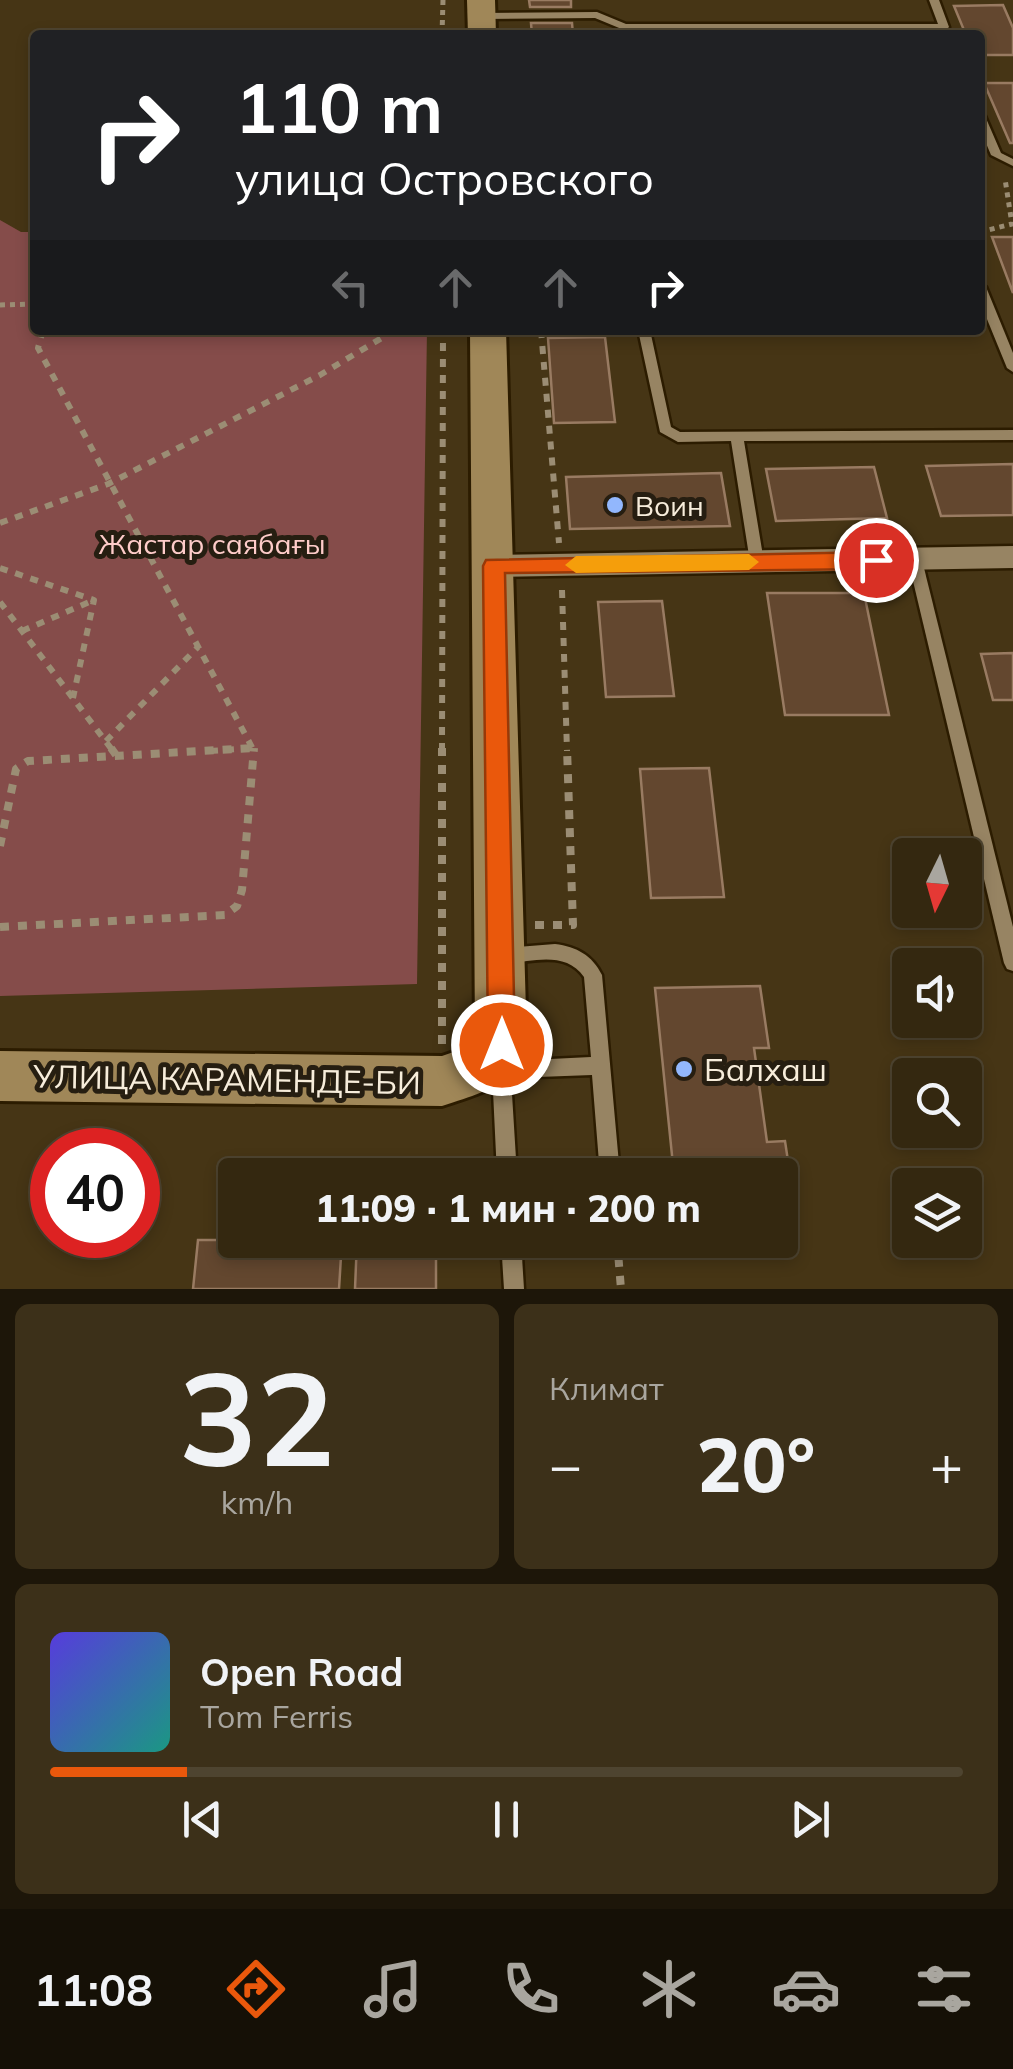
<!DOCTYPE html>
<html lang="ru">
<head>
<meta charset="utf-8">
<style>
  body { margin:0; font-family:Mulish,sans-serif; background:#3c3019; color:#f1f3f6; height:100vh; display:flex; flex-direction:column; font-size:38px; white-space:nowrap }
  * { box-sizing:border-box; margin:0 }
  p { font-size:32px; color:#a9a69f }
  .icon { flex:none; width:55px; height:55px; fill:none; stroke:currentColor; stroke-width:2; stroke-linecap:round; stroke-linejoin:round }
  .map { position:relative; height:1289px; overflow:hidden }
  .panel { display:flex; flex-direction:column; gap:15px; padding:15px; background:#1d1609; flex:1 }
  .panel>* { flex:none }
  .guide { position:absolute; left:30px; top:30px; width:955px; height:305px; border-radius:10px; box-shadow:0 5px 15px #0003,0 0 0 2px #4e4430; background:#202124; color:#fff; overflow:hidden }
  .needle { width:65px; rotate:185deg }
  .fabs { position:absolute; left:892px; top:838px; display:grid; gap:20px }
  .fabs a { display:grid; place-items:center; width:90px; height:90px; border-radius:10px; background:#342810; box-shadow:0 5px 15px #0003,0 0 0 2px #4e4430; font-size:50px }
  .speed { position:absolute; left:30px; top:1128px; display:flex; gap:20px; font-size:50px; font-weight:700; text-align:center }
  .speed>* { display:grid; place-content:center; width:130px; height:130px; border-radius:50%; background:#342810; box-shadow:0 5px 15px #0003,0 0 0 2px #4e4430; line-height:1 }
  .speed .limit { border:15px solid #d22; background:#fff; color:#111 }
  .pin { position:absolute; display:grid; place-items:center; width:85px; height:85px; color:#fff; margin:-42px; border:5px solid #fff; border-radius:50%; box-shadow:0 2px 10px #0007 }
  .me { position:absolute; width:110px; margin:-55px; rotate:0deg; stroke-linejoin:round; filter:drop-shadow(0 0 8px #0008) }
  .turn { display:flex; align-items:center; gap:35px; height:210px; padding:0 40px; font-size:45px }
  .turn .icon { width:130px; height:130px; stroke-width:2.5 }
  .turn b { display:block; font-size:70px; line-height:85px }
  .lanes { display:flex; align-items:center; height:95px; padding:0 40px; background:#0003; justify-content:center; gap:50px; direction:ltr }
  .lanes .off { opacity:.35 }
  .big { font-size:75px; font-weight:800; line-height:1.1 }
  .panel .widget { flex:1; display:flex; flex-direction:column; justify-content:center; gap:15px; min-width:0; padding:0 35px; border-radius:15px; background:#3c3019 }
  .panel .dial { align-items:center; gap:0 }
  .dial b { font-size:130px; line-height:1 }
  .song { display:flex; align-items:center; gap:30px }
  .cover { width:120px; height:120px; border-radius:15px; background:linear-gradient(135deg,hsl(250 70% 55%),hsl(170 70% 35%)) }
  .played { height:10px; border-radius:5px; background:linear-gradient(90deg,#ea580c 15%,#4e4430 15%) }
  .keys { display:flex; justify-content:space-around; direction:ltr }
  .heat { display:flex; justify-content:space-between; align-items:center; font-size:55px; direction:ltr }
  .panel .tiles { flex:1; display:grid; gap:15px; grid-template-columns:1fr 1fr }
  .widget:last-child { grid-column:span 2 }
  .trip { position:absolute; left:218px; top:1158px; width:580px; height:100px; border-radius:10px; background:#342810; box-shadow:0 5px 15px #0003,0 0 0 2px #4e4430; font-weight:800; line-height:100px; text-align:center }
  .tab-bar { display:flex; height:160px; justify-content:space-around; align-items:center; background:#151006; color:#a9a69f }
  .tab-bar .icon { width:70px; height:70px }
  .tab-bar .selected { color:#ea580c }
  .tab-bar b { font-size:45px; color:#f1f3f6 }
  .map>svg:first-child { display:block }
  .green { fill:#854c4a }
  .building { fill:#63472f; stroke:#997b62; stroke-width:2.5 }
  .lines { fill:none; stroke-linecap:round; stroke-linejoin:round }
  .lane-casing { stroke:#2c1c00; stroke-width:5 }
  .street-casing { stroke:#2c1c00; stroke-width:5 }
  .secondary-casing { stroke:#2c1c00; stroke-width:6 }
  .path-far2 { stroke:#9b8d74; stroke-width:5; stroke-dasharray:5 5; stroke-linecap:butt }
  .path-far1 { stroke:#9b8d74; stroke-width:6; stroke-dasharray:8 8; stroke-linecap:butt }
  .path { stroke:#9b8d74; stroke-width:8; stroke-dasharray:9 9; stroke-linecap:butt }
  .lane { fill:#978463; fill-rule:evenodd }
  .street { fill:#978463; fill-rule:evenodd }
  .secondary { fill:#a08758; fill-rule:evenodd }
  .route { fill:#ea580c; stroke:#983908; stroke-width:2.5 }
  .slow { fill:#f59e0b }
  .poi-dot { fill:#92b7fd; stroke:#261e11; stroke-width:4 }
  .labels { text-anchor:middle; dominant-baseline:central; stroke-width:10; stroke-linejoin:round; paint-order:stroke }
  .poi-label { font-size:28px; fill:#f7eddb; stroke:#261e11; text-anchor:start }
  .park-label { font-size:28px; fill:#feccc9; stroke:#261e11 }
  .near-poi-label { font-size:32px; fill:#f7eddb; stroke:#261e11; text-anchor:start }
  .near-street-label { font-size:32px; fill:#f7eddb; stroke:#261e11 }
</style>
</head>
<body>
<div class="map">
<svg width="1013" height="1289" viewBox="0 0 1013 1289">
  <rect width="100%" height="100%" fill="#463515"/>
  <!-- green -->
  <path class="green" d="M 0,220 L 21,232 L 35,232 L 35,330 L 427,330 L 417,984 L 0,996 Z"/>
  <!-- building -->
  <g class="building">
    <path d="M 529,0 L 571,0 L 571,7 L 530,7 Z"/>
    <path d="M 1003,5 L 1013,28 L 1013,55 L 980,55 L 980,35 L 966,35 L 954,6 Z"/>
    <path d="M 531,23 L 572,23 L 573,35 L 532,35 Z"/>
    <path d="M 984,83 L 1013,83 L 1013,143 L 1010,143 Z"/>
    <path d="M 992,237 L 1013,237 L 1013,293 Z"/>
    <path d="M 605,337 L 615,422 L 554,423 L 548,338 Z"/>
    <path d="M 1013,464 L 1013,515 L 941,516 L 926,466 Z"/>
    <path d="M 874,467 L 887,518 L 776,521 L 766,469 Z"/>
    <path d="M 721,473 L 730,526 L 570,529 L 566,477 Z"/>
    <path d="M 767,593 L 864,593 L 889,715 L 785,715 Z"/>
    <path d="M 662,601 L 674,696 L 606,697 L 598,602 Z"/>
    <path d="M 1013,653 L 1013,700 L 993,700 L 981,654 Z"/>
    <path d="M 709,768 L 724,897 L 651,898 L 640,769 Z"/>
    <path d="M 760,986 L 769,1048 L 754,1048 L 767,1142 L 785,1141 L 796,1214 L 780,1215 L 780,1175 L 674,1175 L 655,988 Z"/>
    <path d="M 198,1240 L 342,1240 L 339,1289 L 193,1289 Z"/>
    <path d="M 357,1240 L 436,1240 L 436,1289 L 355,1289 Z"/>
  </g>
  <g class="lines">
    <defs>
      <g id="lane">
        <path d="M 929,0 L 939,0 L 949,27 L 947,29 L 624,30 L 595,18 L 481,19 L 476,16 L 481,13 L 597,12 L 626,24 L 938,24 Z"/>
        <path d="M 980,113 L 985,116 L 1001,153 L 1013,159 L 1013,166 L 991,155 L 980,129 Z"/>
        <path d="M 980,283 L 986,287 L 1013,353 L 1013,372 L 1007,368 L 980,302 Z"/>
        <path d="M 638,330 L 650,330 L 671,427 L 680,432 L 1013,430 L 1013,440 L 744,441 L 764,562 L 757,567 L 750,562 L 731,441 L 678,442 L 660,432 Z"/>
        <path d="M 915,555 L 922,560 L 1013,927 L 1013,971 L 1007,969 L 1004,963 L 908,560 Z"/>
        <path d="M 555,944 C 577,947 592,955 602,975 L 620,1175 L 600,1175 L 592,1075 L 511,1078 L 517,1175 L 497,1175 L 492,1070 L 494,1053 L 501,1050 L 508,1053 L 510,1061 L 591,1057 L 584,977 C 566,951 533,961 506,964 L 500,962 L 497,956 L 500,950 L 506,948 Z"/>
        <path d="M 501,1240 L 521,1240 L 524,1289 L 504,1289 Z"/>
      </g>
      <path id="street" d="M 1013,546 L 1013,568 L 494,577 L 484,574 L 480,566 L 484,558 L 494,555 Z"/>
      <g id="secondary">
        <path d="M 467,0 L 495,0 L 496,35 L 468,35 Z"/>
        <path d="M 470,330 L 506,330 L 527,1045 C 508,1088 483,1092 442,1106 L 0,1101 L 0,1051 L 442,1056 L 465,1048 L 475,1036 Z"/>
      </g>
    </defs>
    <!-- lane casing -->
    <use href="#lane" class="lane-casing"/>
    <!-- street casing -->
    <use href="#street" class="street-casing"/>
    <!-- secondary casing -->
    <use href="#secondary" class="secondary-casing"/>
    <!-- path-far2 -->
    <g class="path-far2">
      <path d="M 442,35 L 443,0"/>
      <path d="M 980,232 L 1012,224 L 1005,179"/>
      <path d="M 0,305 L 35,304"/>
    </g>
    <!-- path-far1 -->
    <g class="path-far1">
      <path d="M 43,330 L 38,348 L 254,751"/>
      <path d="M 541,330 L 559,543"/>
      <path d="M 0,523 L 108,484 L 320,375 L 395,330"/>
      <path d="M 0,568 L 94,600 L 73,698"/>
      <path d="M 562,590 L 567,751"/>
      <path d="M 0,602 L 113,751"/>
      <path d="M 22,631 L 94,600"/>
      <path d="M 106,741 L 198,647"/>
      <path d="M 210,751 L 254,748"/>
      <path d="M 442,751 L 443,330"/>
    </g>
    <!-- path -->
    <g class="path">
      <path d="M 111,748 L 116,755"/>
      <path d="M 0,846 L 16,769 L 28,761 L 253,748"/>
      <path d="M 535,925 L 573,925 L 567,748"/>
      <path d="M 0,927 L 225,915 L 237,906 L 242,890 L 254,748"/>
      <path d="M 442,1044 L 442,748"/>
      <path d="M 617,1240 L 621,1289"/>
    </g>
    <!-- lane -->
    <use href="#lane" class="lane"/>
    <!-- street -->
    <use href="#street" class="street"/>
    <!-- secondary -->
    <use href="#secondary" class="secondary"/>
  </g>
  <!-- route -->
  <path class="route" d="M 876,552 L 886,560 L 876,569 L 505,573 L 515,1045 L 511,1054 L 502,1058 L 492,1054 L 488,1045 L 483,566 L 486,560 Z"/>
  <!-- slow -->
  <path class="slow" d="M 749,554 L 759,562 L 749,570 L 576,573 L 565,565 L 576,556 Z"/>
  <!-- markers -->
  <g class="poi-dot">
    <circle cx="615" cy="505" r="10"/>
    <circle cx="684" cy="1069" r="10"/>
  </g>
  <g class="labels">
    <!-- poi labels -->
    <g class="poi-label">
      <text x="635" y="505">Воин</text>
    </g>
    <!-- park labels -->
    <g class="park-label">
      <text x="212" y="543">Жастар саябағы</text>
    </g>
    <!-- near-poi labels -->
    <g class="near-poi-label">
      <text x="704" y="1069">Балхаш</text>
    </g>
    <!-- near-street labels -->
    <g class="near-street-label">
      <text transform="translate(227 1079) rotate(1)">УЛИЦА КАРАМЕНДЕ-БИ</text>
    </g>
  </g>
</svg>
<div class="fabs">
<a><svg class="needle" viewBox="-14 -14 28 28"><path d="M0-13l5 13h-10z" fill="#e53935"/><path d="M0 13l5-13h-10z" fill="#a9a69f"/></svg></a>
<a><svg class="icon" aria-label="sound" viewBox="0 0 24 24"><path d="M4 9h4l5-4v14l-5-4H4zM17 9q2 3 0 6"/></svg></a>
<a><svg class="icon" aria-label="search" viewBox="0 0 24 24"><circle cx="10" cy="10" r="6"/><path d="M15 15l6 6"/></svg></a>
<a><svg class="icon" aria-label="layers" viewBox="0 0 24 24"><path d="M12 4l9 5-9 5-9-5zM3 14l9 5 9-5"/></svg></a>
</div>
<div class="speed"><div class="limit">40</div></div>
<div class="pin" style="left:876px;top:560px;background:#d93025"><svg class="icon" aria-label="arrive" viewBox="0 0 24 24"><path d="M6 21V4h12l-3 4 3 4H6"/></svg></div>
<svg class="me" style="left:502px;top:1045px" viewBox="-20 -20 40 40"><circle r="17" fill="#ea580c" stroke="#fff" stroke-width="3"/><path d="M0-11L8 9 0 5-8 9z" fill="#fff"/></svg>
<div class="trip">11:09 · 1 мин · 200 m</div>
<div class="guide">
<div class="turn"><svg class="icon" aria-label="right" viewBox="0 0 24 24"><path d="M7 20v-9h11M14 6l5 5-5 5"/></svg><div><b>110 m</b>улица Островского</div></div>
<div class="lanes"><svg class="icon off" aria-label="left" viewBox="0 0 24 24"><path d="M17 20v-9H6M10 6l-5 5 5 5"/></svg><svg class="icon off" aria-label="ahead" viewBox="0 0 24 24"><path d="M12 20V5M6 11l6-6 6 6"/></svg><svg class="icon off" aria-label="ahead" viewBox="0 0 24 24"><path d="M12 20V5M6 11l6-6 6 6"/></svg><svg class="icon" aria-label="right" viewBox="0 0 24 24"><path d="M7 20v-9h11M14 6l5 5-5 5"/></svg></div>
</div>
</div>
<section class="panel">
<div class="tiles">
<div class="widget dial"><b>32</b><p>km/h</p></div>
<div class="widget"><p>Климат</p>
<div class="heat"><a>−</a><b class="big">20°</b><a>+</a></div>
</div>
<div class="widget">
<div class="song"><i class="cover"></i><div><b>Open Road</b><p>Tom Ferris</p></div></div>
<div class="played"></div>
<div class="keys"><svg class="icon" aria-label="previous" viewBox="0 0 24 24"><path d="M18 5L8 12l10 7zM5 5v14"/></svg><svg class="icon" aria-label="pause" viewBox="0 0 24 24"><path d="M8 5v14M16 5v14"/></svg><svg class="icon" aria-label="next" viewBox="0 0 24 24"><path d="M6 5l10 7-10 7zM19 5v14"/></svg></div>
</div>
</div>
</section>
<nav class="tab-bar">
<b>11:08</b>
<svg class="icon selected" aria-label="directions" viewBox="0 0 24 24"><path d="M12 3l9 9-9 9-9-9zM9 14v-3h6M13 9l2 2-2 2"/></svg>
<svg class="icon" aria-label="music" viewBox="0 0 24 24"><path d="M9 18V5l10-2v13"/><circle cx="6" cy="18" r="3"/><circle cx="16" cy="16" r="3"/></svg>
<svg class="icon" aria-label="phone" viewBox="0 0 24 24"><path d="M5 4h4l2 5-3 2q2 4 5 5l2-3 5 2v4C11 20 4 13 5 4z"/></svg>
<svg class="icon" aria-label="climate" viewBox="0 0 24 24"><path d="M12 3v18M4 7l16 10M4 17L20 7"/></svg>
<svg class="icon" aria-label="car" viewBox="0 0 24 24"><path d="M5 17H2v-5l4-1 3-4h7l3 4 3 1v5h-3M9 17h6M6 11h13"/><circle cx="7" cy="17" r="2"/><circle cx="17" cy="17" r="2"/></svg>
<svg class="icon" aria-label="filters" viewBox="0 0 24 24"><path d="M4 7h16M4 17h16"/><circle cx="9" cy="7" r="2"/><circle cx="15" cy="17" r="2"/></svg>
</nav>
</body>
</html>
